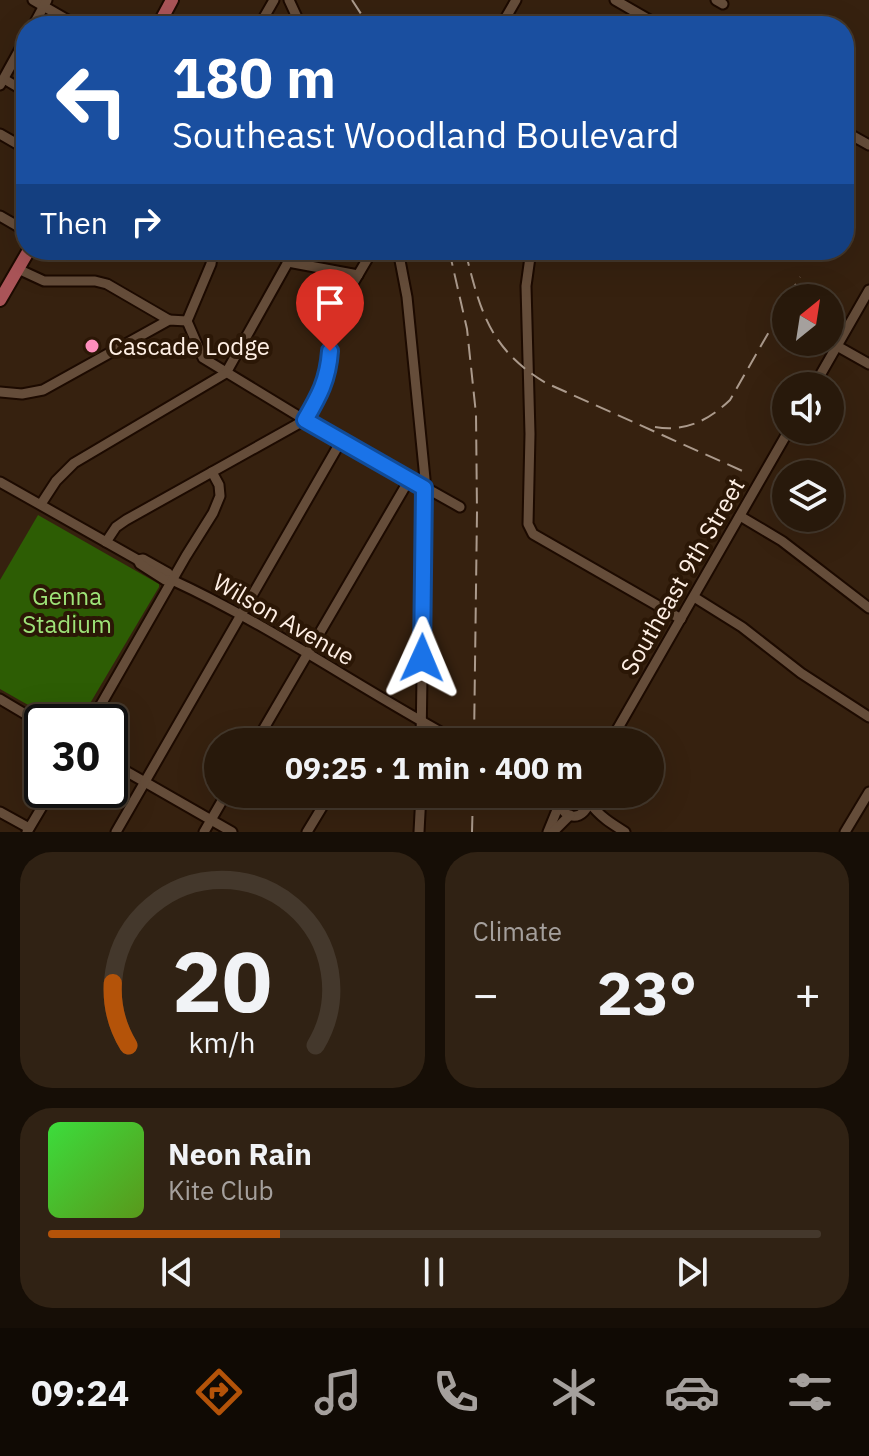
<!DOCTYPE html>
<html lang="en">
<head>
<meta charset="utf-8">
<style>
  body { margin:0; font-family:"IBM Plex Sans",sans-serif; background:#302214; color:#f1f3f6; height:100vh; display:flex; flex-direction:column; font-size:30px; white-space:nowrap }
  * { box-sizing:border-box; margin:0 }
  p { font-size:26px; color:#a5a09d }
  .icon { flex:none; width:44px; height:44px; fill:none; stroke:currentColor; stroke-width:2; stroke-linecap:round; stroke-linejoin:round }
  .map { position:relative; height:832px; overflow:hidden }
  .side { display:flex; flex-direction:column; gap:20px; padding:20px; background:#160e06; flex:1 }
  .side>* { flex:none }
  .hud { position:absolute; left:16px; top:16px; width:838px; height:244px; border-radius:32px; box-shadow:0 8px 32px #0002,0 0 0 2px #44382c; background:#1a4fa0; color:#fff; overflow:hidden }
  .needle { width:52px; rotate:30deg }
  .fabs { position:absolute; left:772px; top:284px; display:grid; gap:16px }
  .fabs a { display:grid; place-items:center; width:72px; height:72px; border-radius:50%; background:#28190b; box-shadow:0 8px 32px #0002,0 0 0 2px #44382c; font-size:40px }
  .speed { position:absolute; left:24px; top:704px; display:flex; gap:16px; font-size:40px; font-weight:700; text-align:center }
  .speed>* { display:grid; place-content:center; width:104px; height:104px; border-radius:50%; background:#28190b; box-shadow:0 8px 32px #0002,0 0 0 2px #44382c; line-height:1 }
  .speed .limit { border:4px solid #111; border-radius:12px; background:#fff; color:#111 }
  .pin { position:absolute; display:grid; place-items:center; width:68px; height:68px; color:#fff; margin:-82px -34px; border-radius:50% 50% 50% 0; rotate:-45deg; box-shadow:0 0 8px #0007 }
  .pin .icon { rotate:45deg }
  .me { position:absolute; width:88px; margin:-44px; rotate:1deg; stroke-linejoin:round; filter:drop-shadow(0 0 6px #0008) }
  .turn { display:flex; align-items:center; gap:28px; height:168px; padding:0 24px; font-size:36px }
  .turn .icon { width:104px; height:104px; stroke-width:2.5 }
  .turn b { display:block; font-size:56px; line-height:68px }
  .then { display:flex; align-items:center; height:76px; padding:0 24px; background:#0003; gap:16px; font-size:30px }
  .big { font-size:60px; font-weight:700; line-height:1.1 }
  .side .widget { flex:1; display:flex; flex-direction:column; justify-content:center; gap:12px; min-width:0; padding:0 28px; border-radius:32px; background:#302214 }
  .side .dial { align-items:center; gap:0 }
  .dial svg { height:208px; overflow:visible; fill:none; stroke:#44382c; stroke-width:7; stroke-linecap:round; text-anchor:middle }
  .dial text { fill:#f1f3f6; stroke:none }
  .song { display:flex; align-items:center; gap:24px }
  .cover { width:96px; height:96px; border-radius:12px; background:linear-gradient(135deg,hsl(120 70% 55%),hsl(90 70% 35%)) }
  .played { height:8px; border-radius:4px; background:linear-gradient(90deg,#b45309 30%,#44382c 30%) }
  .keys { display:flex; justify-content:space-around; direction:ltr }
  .heat { display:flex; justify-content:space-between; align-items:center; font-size:44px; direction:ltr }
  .side .tiles { flex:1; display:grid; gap:20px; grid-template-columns:1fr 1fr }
  .widget:last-child { grid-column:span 2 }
  .trip { position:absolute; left:204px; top:728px; width:460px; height:80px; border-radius:40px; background:#28190b; box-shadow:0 8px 32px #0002,0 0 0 2px #44382c; font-weight:700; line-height:80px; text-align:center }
  .dock { display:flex; height:128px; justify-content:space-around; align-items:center; background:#100a04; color:#a5a09d }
  .dock .icon { width:56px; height:56px }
  .dock .active { color:#b45309 }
  .dock b { font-size:36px; color:#f1f3f6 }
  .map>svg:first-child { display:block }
  .green { fill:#2d5d04 }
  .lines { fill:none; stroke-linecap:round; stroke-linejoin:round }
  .minor-casing { stroke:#1c0a00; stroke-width:13 }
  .major-casing { stroke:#1c0a00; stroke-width:16 }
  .minor { stroke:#654d3a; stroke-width:9 }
  .major { stroke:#aa5458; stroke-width:12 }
  .rail { stroke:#ab9a8c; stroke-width:2; stroke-dasharray:16 8; stroke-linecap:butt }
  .route-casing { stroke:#114b97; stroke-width:20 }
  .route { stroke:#1a73e8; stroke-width:14 }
  .poi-dot { fill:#fe8ebc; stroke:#2b1706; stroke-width:3 }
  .labels { text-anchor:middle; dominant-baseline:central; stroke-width:8; stroke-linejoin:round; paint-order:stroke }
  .poi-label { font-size:24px; fill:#feefe4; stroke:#2b1706; text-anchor:start }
  .street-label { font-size:24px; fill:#feefe4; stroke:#2b1706 }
  .park-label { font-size:24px; fill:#9ee378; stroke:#2b1706 }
</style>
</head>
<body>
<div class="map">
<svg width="869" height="832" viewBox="0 0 869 832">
  <rect width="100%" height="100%" fill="#36210f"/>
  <!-- green -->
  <path class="green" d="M 38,515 L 159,584 L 159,587 L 79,722 L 58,722 L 0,689 L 0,580 Z"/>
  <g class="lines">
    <defs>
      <g id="minor">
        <path d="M 33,0 L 78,26"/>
        <path d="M 289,0 L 301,26"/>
        <path d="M 615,0 L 660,26"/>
        <path d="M 716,0 L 723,4"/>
        <path d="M 33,26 L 47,0"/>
        <path d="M 259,26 L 274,0"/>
        <path d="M 501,26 L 516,0"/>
        <path d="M 4,79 L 26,92"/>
        <path d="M 0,85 L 26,38"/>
        <path d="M 844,131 L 869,145"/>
        <path d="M 0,134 L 26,149"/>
        <path d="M 0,216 L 26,231"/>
        <path d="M 213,250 L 211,264 L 187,321 L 203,358 L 305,420 L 460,507"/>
        <path d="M 280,250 L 288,262 L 358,275"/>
        <path d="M 398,250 L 407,297 L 425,479 L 421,742"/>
        <path d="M 531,250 L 526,286 L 530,434 L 528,524 L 533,534 L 681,619"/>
        <path d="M 18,269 L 44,281 L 95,281 L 107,284 L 169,320"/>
        <path d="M 837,346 L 869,364"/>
        <path d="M 814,386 L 869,290"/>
        <path d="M 0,392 L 22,394 L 43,390 L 169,320 L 187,321"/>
        <path d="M 0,482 L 138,560 L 143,559 L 168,573 L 172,580"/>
        <path d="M 41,504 L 56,481 L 74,463 L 226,373 L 288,262"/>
        <path d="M 740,516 L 782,541 L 869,608"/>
        <path d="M 106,542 L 116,527 L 126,520 L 305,420 L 324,388 L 329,369 L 332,325 L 338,309 L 368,258 L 376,250"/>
        <path d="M 138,560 L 140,564 L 165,580 L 172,580 C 272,626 362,690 459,742"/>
        <path d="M 694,597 L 742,627 L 801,673 L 869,717"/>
        <path d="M 0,699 L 42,724"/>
        <path d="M 91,722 L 186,556 L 213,513 L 220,496 L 219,485 L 212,472"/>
        <path d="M 256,742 L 409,480"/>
        <path d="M 610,742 L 789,430"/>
        <path d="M 110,762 L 232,832"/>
        <path d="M 560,794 C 556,820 587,827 591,794"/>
        <path d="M 590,803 C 599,816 612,824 625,832"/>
        <path d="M 0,812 L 29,828"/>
        <path d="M 27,832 L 52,790"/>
        <path d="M 116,832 L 341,441"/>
        <path d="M 204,832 L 226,794"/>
        <path d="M 307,832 L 330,794"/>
        <path d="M 419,832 L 421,794"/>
        <path d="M 548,832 L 559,805"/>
        <path d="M 553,832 L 570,815"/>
        <path d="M 845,832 L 869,792"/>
      </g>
      <g id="major">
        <path d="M 158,26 L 172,0"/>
        <path d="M 0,300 L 29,250"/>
      </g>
    </defs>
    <!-- minor casing -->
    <use href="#minor" class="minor-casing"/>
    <!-- major casing -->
    <use href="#major" class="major-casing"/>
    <!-- minor -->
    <use href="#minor" class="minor"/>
    <!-- major -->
    <use href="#major" class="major"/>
    <!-- rail -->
    <g class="rail">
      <path d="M 352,0 L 369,26"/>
      <path d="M 449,250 L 467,329 L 476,414 L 477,512 L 474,742"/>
      <path d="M 465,250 C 480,310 489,349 546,383 L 747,473"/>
      <path d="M 788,298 L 800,277"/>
      <path d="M 655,427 C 685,432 708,421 730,400 L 786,302"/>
      <path d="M 472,832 L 473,794"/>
    </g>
  </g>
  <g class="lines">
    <defs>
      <path id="route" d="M 330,351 C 328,380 319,396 305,420 L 424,488 L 422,658"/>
    </defs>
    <!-- route casing -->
    <use href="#route" class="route-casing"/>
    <!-- route -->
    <use href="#route" class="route"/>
  </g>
  <!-- markers -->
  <circle class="poi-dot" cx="92" cy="346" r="8"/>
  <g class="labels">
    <!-- poi labels -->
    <g class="poi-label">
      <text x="108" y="346">Cascade Lodge</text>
    </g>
    <!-- street labels -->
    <g class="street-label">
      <text transform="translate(682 576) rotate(-60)">Southeast 9th Street</text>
      <text transform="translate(284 619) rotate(30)">Wilson Avenue</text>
    </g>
    <!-- park labels -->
    <g class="park-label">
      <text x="67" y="596">Genna<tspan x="67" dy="28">Stadium</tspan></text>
    </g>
  </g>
</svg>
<div class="fabs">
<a><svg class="needle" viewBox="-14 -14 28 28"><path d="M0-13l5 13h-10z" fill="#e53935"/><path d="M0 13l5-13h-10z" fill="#a5a09d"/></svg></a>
<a><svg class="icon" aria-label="sound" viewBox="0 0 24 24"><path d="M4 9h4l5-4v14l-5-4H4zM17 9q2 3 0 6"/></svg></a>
<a><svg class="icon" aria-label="layers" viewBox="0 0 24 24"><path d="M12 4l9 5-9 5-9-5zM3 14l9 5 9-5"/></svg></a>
</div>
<div class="speed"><div class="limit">30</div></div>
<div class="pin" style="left:330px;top:351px;background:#d93025"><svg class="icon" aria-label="arrive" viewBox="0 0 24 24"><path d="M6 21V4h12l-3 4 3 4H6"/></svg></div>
<svg class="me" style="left:422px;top:658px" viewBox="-20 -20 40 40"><path d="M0-17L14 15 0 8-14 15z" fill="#1a73e8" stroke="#fff" stroke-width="4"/></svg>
<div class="trip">09:25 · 1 min · 400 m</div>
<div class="hud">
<div class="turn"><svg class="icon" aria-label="left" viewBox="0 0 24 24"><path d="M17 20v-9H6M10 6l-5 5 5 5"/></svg><div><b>180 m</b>Southeast Woodland Boulevard</div></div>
<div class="then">Then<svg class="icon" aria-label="right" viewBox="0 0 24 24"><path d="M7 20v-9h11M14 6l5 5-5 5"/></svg></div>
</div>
</div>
<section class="side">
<div class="tiles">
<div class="widget dial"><svg viewBox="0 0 100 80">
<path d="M14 69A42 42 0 1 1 86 69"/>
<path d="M14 69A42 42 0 0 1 8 45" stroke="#b45309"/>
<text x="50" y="56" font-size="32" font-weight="700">20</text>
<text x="50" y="72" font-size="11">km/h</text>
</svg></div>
<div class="widget"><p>Climate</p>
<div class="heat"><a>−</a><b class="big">23°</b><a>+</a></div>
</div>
<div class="widget">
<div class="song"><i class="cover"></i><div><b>Neon Rain</b><p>Kite Club</p></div></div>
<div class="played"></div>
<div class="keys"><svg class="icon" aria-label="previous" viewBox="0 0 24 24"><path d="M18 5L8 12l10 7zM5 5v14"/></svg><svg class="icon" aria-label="pause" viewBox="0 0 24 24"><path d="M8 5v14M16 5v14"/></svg><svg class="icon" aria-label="next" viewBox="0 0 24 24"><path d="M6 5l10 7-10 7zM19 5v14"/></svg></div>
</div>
</div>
</section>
<nav class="dock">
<b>09:24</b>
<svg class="icon active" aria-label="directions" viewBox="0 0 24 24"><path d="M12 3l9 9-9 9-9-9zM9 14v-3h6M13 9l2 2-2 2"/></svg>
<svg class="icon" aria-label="music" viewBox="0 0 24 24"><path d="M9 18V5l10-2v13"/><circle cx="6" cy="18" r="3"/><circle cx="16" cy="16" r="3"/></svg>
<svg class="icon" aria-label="phone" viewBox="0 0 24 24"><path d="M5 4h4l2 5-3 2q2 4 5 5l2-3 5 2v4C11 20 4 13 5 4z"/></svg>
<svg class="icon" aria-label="climate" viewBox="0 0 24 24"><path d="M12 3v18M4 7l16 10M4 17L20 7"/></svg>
<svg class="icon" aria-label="car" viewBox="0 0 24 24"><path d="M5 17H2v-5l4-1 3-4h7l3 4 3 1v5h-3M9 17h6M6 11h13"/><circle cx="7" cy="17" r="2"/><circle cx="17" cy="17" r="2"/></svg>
<svg class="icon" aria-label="filters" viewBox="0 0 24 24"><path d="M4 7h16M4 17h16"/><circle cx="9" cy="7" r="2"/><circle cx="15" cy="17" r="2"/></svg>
</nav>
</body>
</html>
